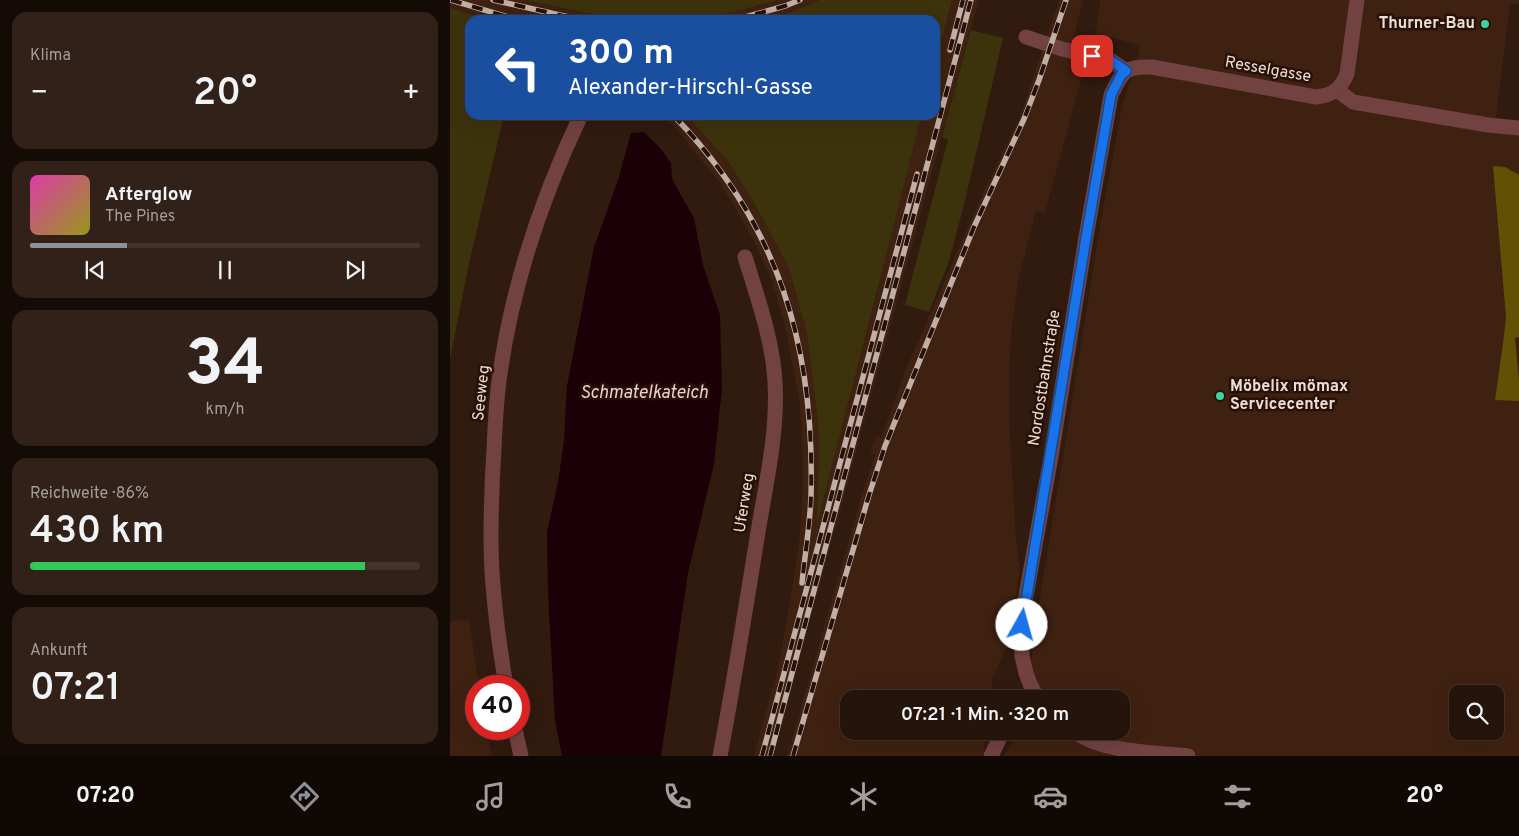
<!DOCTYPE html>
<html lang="de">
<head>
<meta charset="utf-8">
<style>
  body { margin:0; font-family:Overpass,sans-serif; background:#312118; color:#f1f3f6; height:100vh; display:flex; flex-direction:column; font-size:19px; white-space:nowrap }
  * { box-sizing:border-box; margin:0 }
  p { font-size:16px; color:#a39e9c }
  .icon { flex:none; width:28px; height:28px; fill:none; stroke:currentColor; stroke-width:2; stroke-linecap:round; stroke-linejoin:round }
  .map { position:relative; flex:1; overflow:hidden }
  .details { display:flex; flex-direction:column; gap:12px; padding:12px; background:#140b06; width:450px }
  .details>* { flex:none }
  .guide { position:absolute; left:15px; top:15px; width:475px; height:105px; border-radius:15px; box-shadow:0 5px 20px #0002,0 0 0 1px #42332b; background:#1a4fa0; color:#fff; overflow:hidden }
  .buttons { position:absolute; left:999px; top:685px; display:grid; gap:10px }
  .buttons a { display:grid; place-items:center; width:55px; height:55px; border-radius:10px; background:#25140a; box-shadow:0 5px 20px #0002,0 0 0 1px #42332b; font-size:25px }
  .speed { position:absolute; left:15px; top:675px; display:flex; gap:10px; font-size:25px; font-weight:700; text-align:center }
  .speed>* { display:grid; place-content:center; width:65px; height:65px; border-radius:50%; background:#25140a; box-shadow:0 5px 20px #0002,0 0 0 1px #42332b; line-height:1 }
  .speed .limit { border:8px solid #d22; background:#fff; color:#111 }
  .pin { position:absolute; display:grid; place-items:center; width:42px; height:42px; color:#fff; margin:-21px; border-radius:10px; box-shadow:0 2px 8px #0006 }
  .me { position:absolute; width:55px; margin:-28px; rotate:7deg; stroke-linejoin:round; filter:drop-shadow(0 0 4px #0008) }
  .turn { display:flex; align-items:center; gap:18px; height:105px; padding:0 20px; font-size:22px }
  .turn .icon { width:65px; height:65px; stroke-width:2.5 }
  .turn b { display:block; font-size:35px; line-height:42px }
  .big { font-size:38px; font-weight:600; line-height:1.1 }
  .details .card { flex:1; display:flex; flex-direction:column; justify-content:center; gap:8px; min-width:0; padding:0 18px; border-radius:15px; background:#312118 }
  .details .dial { align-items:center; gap:0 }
  .dial b { font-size:65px; line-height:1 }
  .song { display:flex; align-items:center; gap:15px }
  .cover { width:60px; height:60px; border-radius:8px; background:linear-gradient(135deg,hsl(320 70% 55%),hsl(60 70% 35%)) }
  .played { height:5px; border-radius:2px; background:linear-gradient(90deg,#8c9099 25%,#42332b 25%) }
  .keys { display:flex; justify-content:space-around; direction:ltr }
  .heat { display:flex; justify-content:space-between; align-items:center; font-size:28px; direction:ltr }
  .charge { height:8px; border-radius:4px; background:linear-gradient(90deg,#34c759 86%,#42332b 0) }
  .trip { position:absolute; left:390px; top:690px; width:290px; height:50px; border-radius:15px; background:#25140a; box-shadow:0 5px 20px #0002,0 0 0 1px #42332b; font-weight:600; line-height:50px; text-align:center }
  .dock { display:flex; height:80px; justify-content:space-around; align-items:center; background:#0f0804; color:#a39e9c }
  .dock .icon { width:35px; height:35px }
  .dock .active { color:#8c9099 }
  .dock b { font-size:22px; color:#f1f3f6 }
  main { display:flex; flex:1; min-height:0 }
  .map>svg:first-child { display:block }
  .built { fill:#3f2111; fill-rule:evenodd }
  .green { fill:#3c330d }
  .forest { fill:#625105 }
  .water { fill:#1b0008 }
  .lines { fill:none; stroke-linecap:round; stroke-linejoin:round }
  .minor { stroke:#724241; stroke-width:15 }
  .tertiary { stroke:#724241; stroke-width:15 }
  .rail-casing { stroke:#c1afa7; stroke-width:5.5 }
  .rail { stroke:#271005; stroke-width:4; stroke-dasharray:11; stroke-linecap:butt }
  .route-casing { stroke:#114b97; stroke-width:12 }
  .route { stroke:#1a73e8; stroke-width:9 }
  .poi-dot { fill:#3ad4a5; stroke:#271005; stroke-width:2 }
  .labels { text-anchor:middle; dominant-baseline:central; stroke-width:5; stroke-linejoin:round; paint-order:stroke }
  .poi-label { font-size:16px; font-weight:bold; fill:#edddd5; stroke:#271005; text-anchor:end }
  .street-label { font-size:16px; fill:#edddd5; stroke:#271005 }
  .water-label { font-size:18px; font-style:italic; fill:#f3ccd7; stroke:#271005 }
</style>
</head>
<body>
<main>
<section class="details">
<div class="card"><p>Klima</p>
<div class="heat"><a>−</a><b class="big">20°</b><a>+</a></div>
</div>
<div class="card">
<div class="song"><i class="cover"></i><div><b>Afterglow</b><p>The Pines</p></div></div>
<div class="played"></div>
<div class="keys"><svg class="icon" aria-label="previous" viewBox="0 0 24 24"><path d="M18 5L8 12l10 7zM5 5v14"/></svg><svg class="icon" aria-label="pause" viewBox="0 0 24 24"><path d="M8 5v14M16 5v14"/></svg><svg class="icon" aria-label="next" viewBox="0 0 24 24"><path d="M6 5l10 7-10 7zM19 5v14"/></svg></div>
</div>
<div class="card dial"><b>34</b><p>km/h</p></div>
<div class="card"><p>Reichweite · 86%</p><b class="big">430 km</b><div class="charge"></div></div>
<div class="card"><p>Ankunft</p><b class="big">07:21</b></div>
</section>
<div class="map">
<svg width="1069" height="756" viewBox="0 0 1069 756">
  <rect width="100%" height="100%" fill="#311a0e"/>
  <!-- built -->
  <g class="built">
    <path d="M 0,0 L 77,0 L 122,11 L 191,20 L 99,20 L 87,17 L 92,20 L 39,20 L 0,8 Z"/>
    <path d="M 328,0 L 370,0 L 321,20 L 216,20 L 239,19 L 306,7 Z"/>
    <path d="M 502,0 L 529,0 L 323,756 L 304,756 L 328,667 L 338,614 L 349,544 L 353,481 L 352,432 L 349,398 L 334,322 L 321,279 L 306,245 L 286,209 L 269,182 L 227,130 L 211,115 L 236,115 L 278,161 L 303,201 L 339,268 L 357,334 L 368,421 L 369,451 L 367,520 L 472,115 L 485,115 L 485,64 Z"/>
    <path d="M 609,0 L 633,0 L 622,45 L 596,38 Z"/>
    <path d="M 650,0 L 1069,0 L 1069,5 L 1060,3 L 1044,132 L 1069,136 L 1069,756 L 554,756 L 570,731 L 671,731 L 671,699 L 576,699 L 586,623 L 650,227 L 672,106 L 691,46 L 646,33 ZM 1008,694 L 1045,694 L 1045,731 L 1008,731 Z"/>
    <path d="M 592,50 L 636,62 L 595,213 L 586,211 L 568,282 L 562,327 L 559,371 L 559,416 L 566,540 L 570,569 L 559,641 L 543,677 L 540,699 L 399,699 L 399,731 L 536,731 L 533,756 L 337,756 L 412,494 L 425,455 L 420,453 L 426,436 L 431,437 L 458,364 L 532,195 L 570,117 Z"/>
    <path d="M 19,620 L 29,686 L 26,686 L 26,729 L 36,729 L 42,756 L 0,756 L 0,621 Z"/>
  </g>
  <!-- green -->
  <g class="green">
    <path d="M 77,0 L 328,0 C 284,13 236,24 190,20 C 152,17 114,9 77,0 Z"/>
    <path d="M 370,0 L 502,0 L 485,64 L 485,20 L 321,20 Z"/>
    <path d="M 0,8 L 39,20 L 20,20 L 20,115 L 54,115 L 20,259 L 0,359 Z"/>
    <path d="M 521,30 L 553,38 L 513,209 L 498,264 L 479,312 L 455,305 L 498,139 L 492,137 Z"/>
    <path d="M 236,115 L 472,115 L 367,523 L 369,451 L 368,421 L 357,334 L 339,268 L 303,201 L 278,161 Z"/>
  </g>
  <!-- forest -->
  <path class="forest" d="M 1043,166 L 1055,167 L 1069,175 L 1069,337 L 1065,338 L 1069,381 L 1069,401 L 1045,400 L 1054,336 L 1056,317 Z"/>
  <!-- water -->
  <path class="water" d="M 194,132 L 211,149 L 221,163 L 222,179 L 244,218 L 253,265 L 270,315 L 272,388 L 264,464 L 238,573 L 211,756 L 112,756 L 105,721 L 98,591 L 97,532 L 108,482 L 114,441 L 117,386 L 144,247 L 168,180 L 181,133 Z"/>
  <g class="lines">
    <!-- minor -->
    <g class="minor">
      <path d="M 576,37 L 612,49 L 660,60 L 676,71"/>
      <path d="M 887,90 L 903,102 L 1038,125 L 1069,128"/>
      <path d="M 56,686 C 48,638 41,589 41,540 C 41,510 42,479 44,449 C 45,427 46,404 49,381 C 61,289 91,199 131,115"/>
      <path d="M 65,729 L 71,756"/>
      <path d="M 270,756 C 284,682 296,607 308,532 C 316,483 328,432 325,382 C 323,341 307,296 295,257"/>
      <path d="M 541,756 L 553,731"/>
    </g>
    <!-- tertiary -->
    <g class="tertiary">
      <path d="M 588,699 L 580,684 L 576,673 L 572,656 L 572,625 L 575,601 L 601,457 L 636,237 L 661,95 C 673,71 674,66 702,67 L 866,97 C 883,95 890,90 897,74 L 907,0"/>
      <path d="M 624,731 C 653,753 702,752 738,756"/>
    </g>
    <defs>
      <g id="rail">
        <path d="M 1,0 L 68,20"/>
        <path d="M 43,0 L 132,20"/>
        <path d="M 284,20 L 335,6 L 350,0"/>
        <path d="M 500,50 L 513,0"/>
        <path d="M 223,115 C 329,224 365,347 361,496 C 360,525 355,554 352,583"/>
        <path d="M 312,756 L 467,174"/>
        <path d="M 320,756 L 521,0"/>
        <path d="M 343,756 L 419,495 L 435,446 L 524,227 L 574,119 L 589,80 L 616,0"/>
      </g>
    </defs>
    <!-- rail casing -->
    <use href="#rail" class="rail-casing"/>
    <!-- rail -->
    <use href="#rail" class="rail"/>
  </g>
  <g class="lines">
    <defs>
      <path id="route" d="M 572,625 L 636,238 L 661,95 L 671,75 L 676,71 L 660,60 L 642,56"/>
    </defs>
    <!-- route casing -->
    <use href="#route" class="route-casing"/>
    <!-- route -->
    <use href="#route" class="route"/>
  </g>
  <!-- markers -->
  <g class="poi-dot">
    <circle cx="1035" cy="24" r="5"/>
    <circle cx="770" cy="396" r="5"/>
  </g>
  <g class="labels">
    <!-- poi labels -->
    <g class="poi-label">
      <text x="1025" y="24">Thurner-Bau</text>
      <text x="780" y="387" text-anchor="start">Möbelix mömax<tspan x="780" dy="18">Servicecenter</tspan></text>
    </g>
    <!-- street labels -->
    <g class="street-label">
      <text transform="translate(818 70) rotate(10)">Resselgasse</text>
      <text transform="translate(595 378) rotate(-81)">Nordostbahnstraße</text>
      <text transform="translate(32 393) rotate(-84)">Seeweg</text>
      <text transform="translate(295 503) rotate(-81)">Uferweg</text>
    </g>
    <!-- water labels -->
    <g class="water-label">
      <text x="194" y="393">Schmatelkateich</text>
    </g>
  </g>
</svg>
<div class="buttons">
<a><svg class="icon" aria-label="search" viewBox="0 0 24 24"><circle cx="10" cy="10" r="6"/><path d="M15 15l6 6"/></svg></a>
</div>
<div class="speed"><div class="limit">40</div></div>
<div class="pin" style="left:642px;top:56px;background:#d93025"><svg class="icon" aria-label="arrive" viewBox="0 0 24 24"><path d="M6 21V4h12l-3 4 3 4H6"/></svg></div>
<svg class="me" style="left:572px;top:625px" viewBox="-20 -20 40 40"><circle r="19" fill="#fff"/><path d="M0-13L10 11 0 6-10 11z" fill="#1a73e8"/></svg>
<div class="trip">07:21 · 1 Min. · 320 m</div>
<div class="guide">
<div class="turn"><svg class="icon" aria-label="left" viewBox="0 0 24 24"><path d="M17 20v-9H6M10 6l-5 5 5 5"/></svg><div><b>300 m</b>Alexander-Hirschl-Gasse</div></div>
</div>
</div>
</main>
<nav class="dock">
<b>07:20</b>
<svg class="icon active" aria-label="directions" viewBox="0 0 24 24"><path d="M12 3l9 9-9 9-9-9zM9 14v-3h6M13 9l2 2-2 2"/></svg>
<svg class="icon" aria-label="music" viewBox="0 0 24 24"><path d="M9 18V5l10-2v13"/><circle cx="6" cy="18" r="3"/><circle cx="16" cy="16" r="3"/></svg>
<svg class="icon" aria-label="phone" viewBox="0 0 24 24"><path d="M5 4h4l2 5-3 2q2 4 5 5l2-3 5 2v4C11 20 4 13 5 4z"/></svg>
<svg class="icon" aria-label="climate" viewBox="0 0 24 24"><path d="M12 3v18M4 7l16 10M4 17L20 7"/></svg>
<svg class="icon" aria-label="car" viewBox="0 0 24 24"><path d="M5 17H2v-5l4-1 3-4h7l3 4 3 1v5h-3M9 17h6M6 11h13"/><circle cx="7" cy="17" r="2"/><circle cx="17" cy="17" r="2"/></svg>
<svg class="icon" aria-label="filters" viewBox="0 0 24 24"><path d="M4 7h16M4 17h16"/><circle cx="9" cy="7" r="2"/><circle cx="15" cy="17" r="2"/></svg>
<b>20°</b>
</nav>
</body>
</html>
